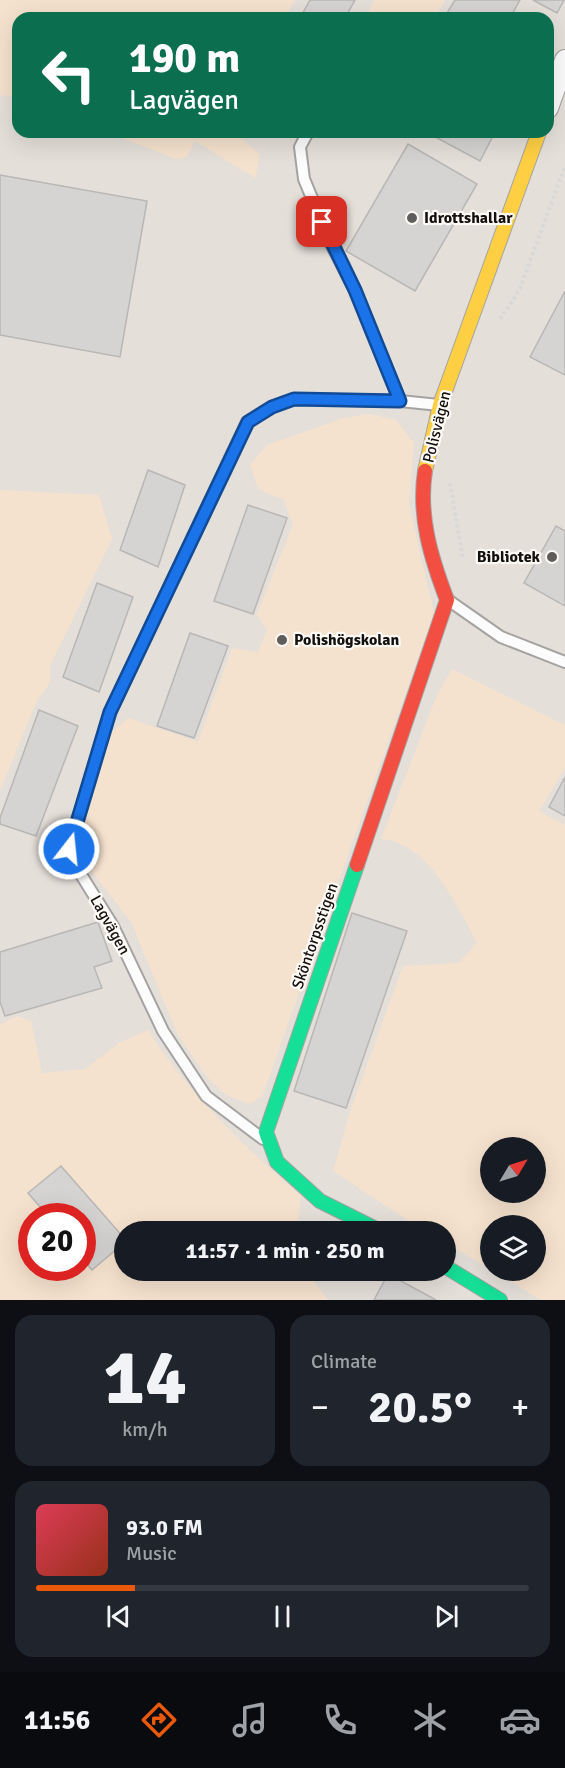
<!DOCTYPE html>
<html lang="en">
<head>
<meta charset="utf-8">
<style>
  body { margin:0; font-family:Signika,sans-serif; background:#20242c; color:#f1f3f6; height:100vh; display:flex; flex-direction:column; font-size:22px; white-space:nowrap }
  * { box-sizing:border-box; margin:0 }
  p { font-size:20px; color:#9ea1a6 }
  .icon { flex:none; width:33px; height:33px; fill:none; stroke:currentColor; stroke-width:2; stroke-linecap:round; stroke-linejoin:round }
  .map { position:relative; height:1300px; overflow:hidden }
  .drawer { display:flex; flex-direction:column; gap:15px; padding:15px; background:#0d0f14; flex:1 }
  .drawer>* { flex:none }
  .guide { position:absolute; left:12px; top:12px; width:542px; height:126px; border-radius:18px; box-shadow:0 6px 24px #0002; background:#0b6e4f; color:#fff; overflow:hidden }
  .needle { width:39px; rotate:52deg }
  .tools { position:absolute; left:480px; top:1137px; display:grid; gap:12px }
  .tools a { display:grid; place-items:center; width:66px; height:66px; border-radius:50%; background:#171b24; box-shadow:0 6px 24px #0002; font-size:30px }
  .speed { position:absolute; left:18px; top:1203px; display:flex; gap:12px; font-size:30px; font-weight:700; text-align:center }
  .speed>* { display:grid; place-content:center; width:78px; height:78px; border-radius:50%; background:#171b24; box-shadow:0 6px 24px #0002; line-height:1 }
  .speed .limit { border:9px solid #d22; background:#fff; color:#111 }
  .pin { position:absolute; display:grid; place-items:center; width:51px; height:51px; color:#fff; margin:-26px; border-radius:12px; box-shadow:0 3px 9px #0006 }
  .me { position:absolute; width:66px; margin:-33px; rotate:16deg; stroke-linejoin:round; filter:drop-shadow(0 0 4px #0008) }
  .turn { display:flex; align-items:center; gap:21px; height:126px; padding:0 18px; font-size:27px }
  .turn .icon { width:78px; height:78px; stroke-width:2.5 }
  .turn b { display:block; font-size:42px; line-height:51px }
  .big { font-size:45px; font-weight:700; line-height:1.1 }
  .drawer .card { flex:1; display:flex; flex-direction:column; justify-content:center; gap:9px; min-width:0; padding:0 21px; border-radius:18px; background:#20242c }
  .drawer .dial { align-items:center; gap:0 }
  .dial b { font-size:78px; line-height:1 }
  .song { display:flex; align-items:center; gap:18px }
  .cover { width:72px; height:72px; border-radius:9px; background:linear-gradient(135deg,hsl(350 70% 55%),hsl(10 70% 35%)) }
  .played { height:6px; border-radius:3px; background:linear-gradient(90deg,#ea580c 20%,#363941 20%) }
  .keys { display:flex; justify-content:space-around; direction:ltr }
  .heat { display:flex; justify-content:space-between; align-items:center; font-size:33px; direction:ltr }
  .drawer .tiles { flex:1; display:grid; gap:15px; grid-template-columns:1fr 1fr }
  .card:last-child { grid-column:span 2 }
  .trip { position:absolute; left:114px; top:1221px; width:342px; height:60px; border-radius:30px; background:#171b24; box-shadow:0 6px 24px #0002; font-weight:700; line-height:60px; text-align:center }
  .menu { display:flex; height:96px; justify-content:space-around; align-items:center; background:#090b0e; color:#9ea1a6 }
  .menu .icon { width:42px; height:42px }
  .menu .on { color:#ea580c }
  .menu b { font-size:27px; color:#f1f3f6 }
  .map>svg:first-child { display:block }
  .built { fill:#e5dfd9; fill-rule:evenodd }
  .green { fill:#f5e2ce; fill-rule:evenodd }
  .building { fill:#d6d4d2; stroke:#b9b7b5; stroke-width:1.5 }
  .lines { fill:none; stroke-linecap:round; stroke-linejoin:round }
  .lane-casing { stroke:#a5a3a1; stroke-width:14 }
  .street-casing { stroke:#a5a3a1; stroke-width:22 }
  .fast-casing { stroke:#a5a3a1; stroke-width:16 }
  .slow-casing { stroke:#a5a3a1; stroke-width:16 }
  .jam-casing { stroke:#a5a3a1; stroke-width:16 }
  .path { stroke:#d8d8d7; stroke-width:4; stroke-dasharray:3 3; stroke-linecap:butt }
  .lane { stroke:#fdfcfc; stroke-width:10 }
  .street { stroke:#fdfcfc; stroke-width:20 }
  .fast { stroke:#16e098; stroke-width:14 }
  .slow { stroke:#ffcf43; stroke-width:14 }
  .jam { stroke:#f24e42; stroke-width:14 }
  .route-casing { stroke:#114b97; stroke-width:15 }
  .route { stroke:#1a73e8; stroke-width:10 }
  .poi-dot { fill:#5f5e5c; stroke:#fefaf6; stroke-width:2 }
  .labels { text-anchor:middle; dominant-baseline:central; stroke-width:4.5; stroke-linejoin:round; paint-order:stroke }
  .poi-label { font-size:16px; font-weight:bold; fill:#12110f; stroke:#fefaf6; text-anchor:start }
  .street-label { font-size:16px; fill:#12110f; stroke:#fefaf6 }
</style>
</head>
<body>
<div class="map">
<svg width="565" height="1300" viewBox="0 0 565 1300">
  <rect width="100%" height="100%" fill="#efecea"/>
  <!-- built -->
  <path class="built" d="M 0,0 L 565,0 L 565,1300 L 0,1300 ZM 18,18 L 548,18 L 548,132 L 18,132 ZM 490,1148 L 536,1148 L 536,1192 L 490,1192 ZM 32,1216 L 82,1216 L 82,1268 L 32,1268 ZM 490,1226 L 536,1226 L 536,1270 L 490,1270 ZM 124,1232 L 446,1232 L 446,1270 L 124,1270 Z"/>
  <!-- green -->
  <g class="green">
    <path d="M 0,0 L 295,0 L 284,18 L 18,18 L 18,98 L 0,95 Z"/>
    <path d="M 374,0 L 445,0 L 435,18 L 366,18 Z"/>
    <path d="M 107,132 L 242,132 L 239,137 L 260,154 L 255,178 L 195,141 L 187,157 L 176,159 Z"/>
    <path d="M 370,414 L 396,420 L 414,443 L 409,505 L 434,613 L 262,1097 L 249,1104 L 226,1095 L 207,1077 L 178,1035 L 131,922 L 74,849 L 112,732 L 128,718 L 198,742 L 232,648 L 258,652 L 267,631 L 257,614 L 293,525 L 284,500 L 259,490 L 250,465 L 267,445 L 344,418 Z"/>
    <path d="M 0,490 L 99,495 L 112,539 L 50,666 L 50,683 L 37,700 L 0,791 Z"/>
    <path d="M 452,669 L 565,725 L 565,768 L 539,811 L 565,825 L 565,1300 L 541,1300 L 493,1271 L 536,1270 L 536,1226 L 490,1226 L 490,1269 L 446,1243 L 446,1232 L 424,1231 L 333,1171 L 351,1109 L 403,966 L 459,963 L 477,943 C 457,905 428,842 381,839 L 437,695 ZM 490,1148 L 536,1148 L 536,1192 L 490,1192 Z"/>
    <path d="M 17,1016 L 31,1021 L 42,1073 L 85,1069 L 119,1043 L 148,1030 C 189,1095 243,1145 301,1196 L 297,1231 L 124,1232 L 124,1270 L 306,1271 L 328,1300 L 0,1300 L 0,1025 ZM 32,1216 L 82,1216 L 82,1268 L 32,1268 Z"/>
  </g>
  <!-- building -->
  <g class="building">
    <path d="M 310,0 L 355,0 L 345,18 L 300,18 Z"/>
    <path d="M 455,0 L 520,0 L 510,18 L 444,18 Z"/>
    <path d="M 533,0 L 564,0 L 557,13 Z"/>
    <path d="M 426,132 L 495,132 L 480,161 Z"/>
    <path d="M 408,144 L 477,184 L 415,291 L 346,251 Z"/>
    <path d="M 0,175 L 147,201 L 120,357 L 0,335 Z"/>
    <path d="M 565,291 L 565,375 L 530,357 Z"/>
    <path d="M 148,470 L 185,485 L 158,567 L 120,550 Z"/>
    <path d="M 248,505 L 287,518 L 253,614 L 214,601 Z"/>
    <path d="M 556,526 L 565,531 L 565,606 L 524,583 Z"/>
    <path d="M 97,583 L 133,597 L 99,692 L 63,677 Z"/>
    <path d="M 190,633 L 228,646 L 194,738 L 157,726 Z"/>
    <path d="M 39,710 L 78,726 L 36,836 L 0,824 L 0,818 Z"/>
    <path d="M 565,777 L 565,816 L 549,807 Z"/>
    <path d="M 352,913 L 407,931 L 346,1108 L 294,1091 Z"/>
    <path d="M 98,922 L 112,961 L 94,967 L 102,988 L 5,1016 L 0,1002 L 0,952 Z"/>
    <path d="M 61,1166 L 124,1238 L 124,1243 L 92,1270 L 82,1259 L 82,1216 L 48,1216 L 28,1193 Z"/>
    <path d="M 388,1274 L 436,1300 L 374,1300 Z"/>
  </g>
  <g class="lines">
    <defs>
      <g id="lane">
        <path d="M 308,132 L 300,147 L 304,179 L 331,244 L 355,290 L 400,401"/>
        <path d="M 448,600 L 501,637 L 565,662"/>
        <path d="M 263,1139 L 206,1096 L 163,1031 L 113,926 L 80,873 L 69,849 L 110,712 L 247,422 L 271,407 L 294,399 L 400,401 L 439,405"/>
      </g>
      <path id="street" d="M 548,108 L 565,60"/>
      <g id="fast">
        <path d="M 357,865 L 266,1132 L 277,1162 L 320,1201 L 382,1232"/>
        <path d="M 446,1267 L 500,1300"/>
      </g>
      <path id="slow" d="M 425,471 L 440,405 L 539,132"/>
      <path id="jam" d="M 357,865 L 447,600 C 431,558 418,516 425,471"/>
    </defs>
    <!-- lane casing -->
    <use href="#lane" class="lane-casing"/>
    <!-- street casing -->
    <use href="#street" class="street-casing"/>
    <!-- fast casing -->
    <use href="#fast" class="fast-casing"/>
    <!-- slow casing -->
    <use href="#slow" class="slow-casing"/>
    <!-- jam casing -->
    <use href="#jam" class="jam-casing"/>
    <!-- path -->
    <g class="path">
      <path d="M 500,319 L 520,289 L 565,166"/>
      <path d="M 450,483 L 463,559"/>
    </g>
    <!-- lane -->
    <use href="#lane" class="lane"/>
    <!-- street -->
    <use href="#street" class="street"/>
    <!-- fast -->
    <use href="#fast" class="fast"/>
    <!-- slow -->
    <use href="#slow" class="slow"/>
    <!-- jam -->
    <use href="#jam" class="jam"/>
  </g>
  <g class="lines">
    <defs>
      <path id="route" d="M 69,849 L 110,712 L 248,422 L 272,407 L 294,399 L 400,401 L 355,290 L 322,222"/>
    </defs>
    <!-- route casing -->
    <use href="#route" class="route-casing"/>
    <!-- route -->
    <use href="#route" class="route"/>
  </g>
  <!-- markers -->
  <g class="poi-dot">
    <circle cx="412" cy="218" r="6"/>
    <circle cx="552" cy="557" r="6"/>
    <circle cx="282" cy="640" r="6"/>
  </g>
  <g class="labels">
    <!-- poi labels -->
    <g class="poi-label">
      <text x="424" y="218">Idrottshallar</text>
      <text x="540" y="557" text-anchor="end">Bibliotek</text>
      <text x="294" y="640">Polishögskolan</text>
    </g>
    <!-- street labels -->
    <g class="street-label">
      <text transform="translate(437 427) rotate(-76)">Polisvägen</text>
      <text transform="translate(110 925) rotate(61)">Lagvägen</text>
      <text transform="translate(315 936) rotate(-71)">Sköntorpsstigen</text>
    </g>
  </g>
</svg>
<div class="tools">
<a><svg class="needle" viewBox="-14 -14 28 28"><path d="M0-13l5 13h-10z" fill="#e53935"/><path d="M0 13l5-13h-10z" fill="#9ea1a6"/></svg></a>
<a><svg class="icon" aria-label="layers" viewBox="0 0 24 24"><path d="M12 4l9 5-9 5-9-5zM3 14l9 5 9-5"/></svg></a>
</div>
<div class="speed"><div class="limit">20</div></div>
<div class="pin" style="left:322px;top:222px;background:#d93025"><svg class="icon" aria-label="arrive" viewBox="0 0 24 24"><path d="M6 21V4h12l-3 4 3 4H6"/></svg></div>
<svg class="me" style="left:69px;top:849px" viewBox="-20 -20 40 40"><circle r="17" fill="#1a73e8" stroke="#fff" stroke-width="3"/><path d="M0-11L8 9 0 5-8 9z" fill="#fff"/></svg>
<div class="trip">11:57 · 1 min · 250 m</div>
<div class="guide">
<div class="turn"><svg class="icon" aria-label="left" viewBox="0 0 24 24"><path d="M17 20v-9H6M10 6l-5 5 5 5"/></svg><div><b>190 m</b>Lagvägen</div></div>
</div>
</div>
<section class="drawer">
<div class="tiles">
<div class="card dial"><b>14</b><p>km/h</p></div>
<div class="card"><p>Climate</p>
<div class="heat"><a>−</a><b class="big">20.5°</b><a>+</a></div>
</div>
<div class="card">
<div class="song"><i class="cover"></i><div><b>93.0 FM</b><p>Music</p></div></div>
<div class="played"></div>
<div class="keys"><svg class="icon" aria-label="previous" viewBox="0 0 24 24"><path d="M18 5L8 12l10 7zM5 5v14"/></svg><svg class="icon" aria-label="pause" viewBox="0 0 24 24"><path d="M8 5v14M16 5v14"/></svg><svg class="icon" aria-label="next" viewBox="0 0 24 24"><path d="M6 5l10 7-10 7zM19 5v14"/></svg></div>
</div>
</div>
</section>
<nav class="menu">
<b>11:56</b>
<svg class="icon on" aria-label="directions" viewBox="0 0 24 24"><path d="M12 3l9 9-9 9-9-9zM9 14v-3h6M13 9l2 2-2 2"/></svg>
<svg class="icon" aria-label="music" viewBox="0 0 24 24"><path d="M9 18V5l10-2v13"/><circle cx="6" cy="18" r="3"/><circle cx="16" cy="16" r="3"/></svg>
<svg class="icon" aria-label="phone" viewBox="0 0 24 24"><path d="M5 4h4l2 5-3 2q2 4 5 5l2-3 5 2v4C11 20 4 13 5 4z"/></svg>
<svg class="icon" aria-label="climate" viewBox="0 0 24 24"><path d="M12 3v18M4 7l16 10M4 17L20 7"/></svg>
<svg class="icon" aria-label="car" viewBox="0 0 24 24"><path d="M5 17H2v-5l4-1 3-4h7l3 4 3 1v5h-3M9 17h6M6 11h13"/><circle cx="7" cy="17" r="2"/><circle cx="17" cy="17" r="2"/></svg>
</nav>
</body>
</html>
